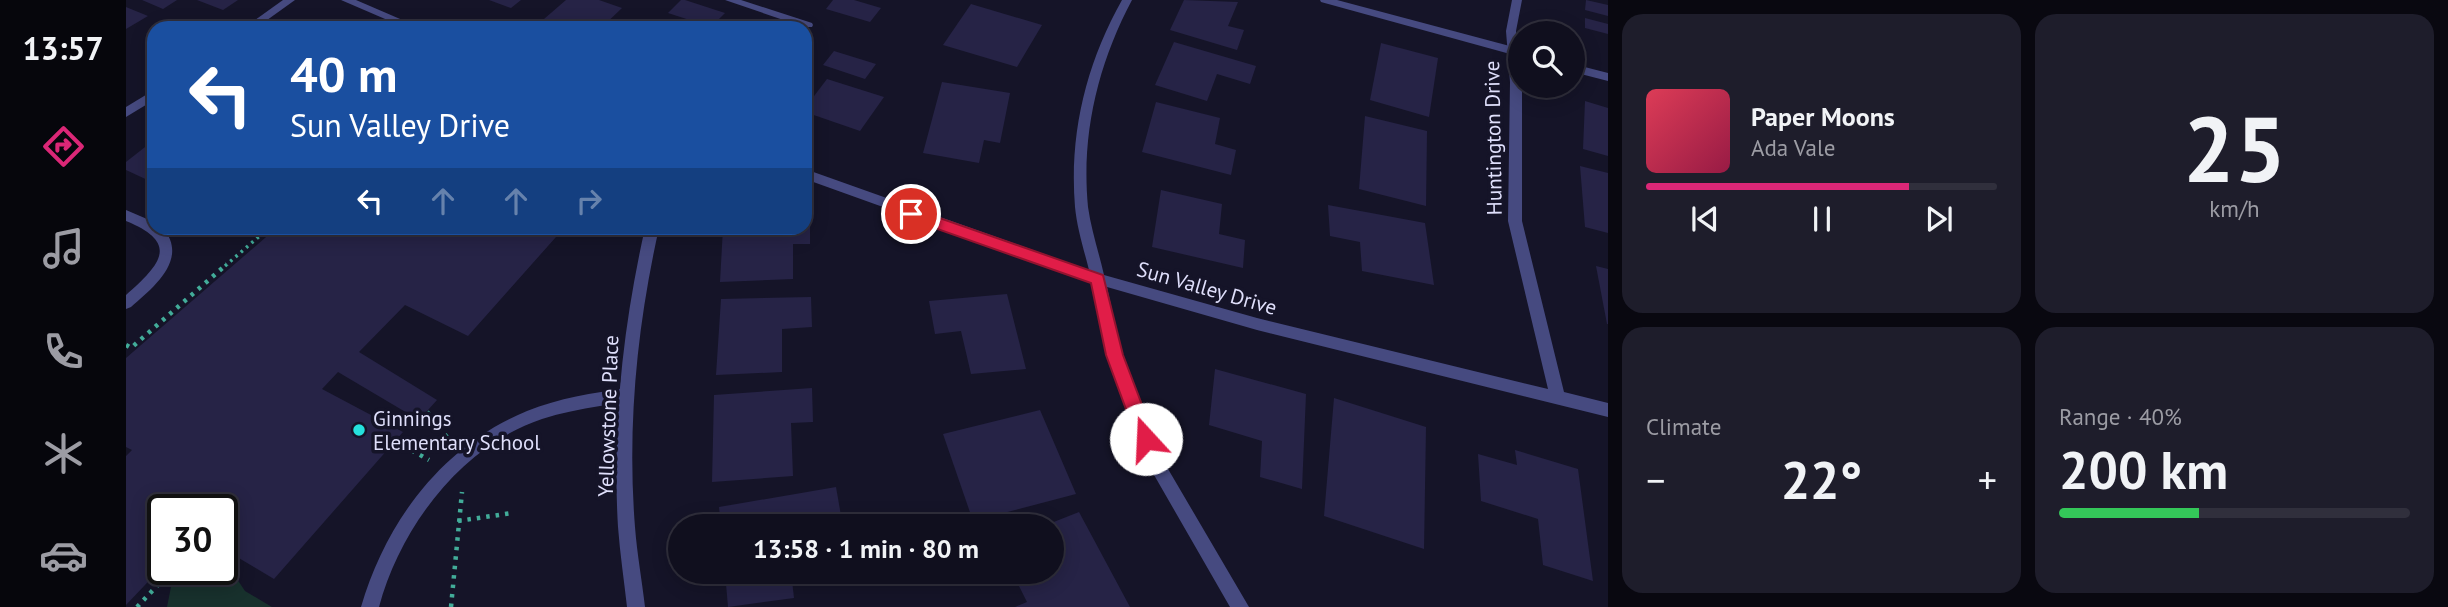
<!DOCTYPE html>
<html lang="en">
<head>
<meta charset="utf-8">
<style>
  body { margin:0; font-family:"PT Sans",sans-serif; background:#1e1d2b; color:#f1f3f6; height:100vh; display:flex; flex-direction:column; font-size:26px; white-space:nowrap }
  * { box-sizing:border-box; margin:0 }
  p { font-size:23px; color:#9c9ca4 }
  .icon { flex:none; width:38px; height:38px; fill:none; stroke:currentColor; stroke-width:2; stroke-linecap:round; stroke-linejoin:round }
  .map { position:relative; flex:1; overflow:hidden }
  .panel { display:flex; flex-direction:column; gap:14px; padding:14px; background:#090810; width:840px }
  .panel>* { flex:none }
  .guide { position:absolute; left:21px; top:21px; width:665px; height:214px; border-radius:21px; box-shadow:0 4px 18px #0003,0 0 0 2px #302f3c; background:#1a4fa0; color:#fff; overflow:hidden }
  .tools { position:absolute; left:1382px; top:21px; display:grid; gap:14px }
  .tools a { display:grid; place-items:center; width:77px; height:77px; border-radius:50%; background:#100f1e; box-shadow:0 4px 18px #0003,0 0 0 2px #302f3c; font-size:35px }
  .speed { position:absolute; left:21px; top:494px; display:flex; gap:14px; font-size:35px; font-weight:700; text-align:center }
  .speed>* { display:grid; place-content:center; width:91px; height:91px; border-radius:50%; background:#100f1e; box-shadow:0 4px 18px #0003,0 0 0 2px #302f3c; line-height:1 }
  .speed .limit { border:4px solid #111; border-radius:10px; background:#fff; color:#111 }
  .pin { position:absolute; display:grid; place-items:center; width:60px; height:60px; color:#fff; margin:-30px; border:4px solid #fff; border-radius:50%; box-shadow:0 2px 7px #0007 }
  .me { position:absolute; width:77px; margin:-38px; rotate:340deg; stroke-linejoin:round; filter:drop-shadow(0 0 5px #0008) }
  .turn { display:flex; align-items:center; gap:24px; height:147px; padding:0 28px; font-size:32px }
  .turn .icon { width:91px; height:91px; stroke-width:2.5 }
  .turn b { display:block; font-size:49px; line-height:60px }
  .lanes { display:flex; align-items:center; height:66px; padding:0 28px; background:#0003; justify-content:center; gap:35px; direction:ltr }
  .lanes .off { opacity:.35 }
  .big { font-size:52px; font-weight:700; line-height:1.1 }
  .panel .widget { flex:1; display:flex; flex-direction:column; justify-content:center; gap:10px; min-width:0; padding:0 24px; border-radius:21px; background:#1e1d2b }
  .panel .dial { align-items:center; gap:0 }
  .dial b { font-size:91px; line-height:1 }
  .song { display:flex; align-items:center; gap:21px }
  .cover { width:84px; height:84px; border-radius:10px; background:linear-gradient(135deg,hsl(350 70% 55%),hsl(340 70% 35%)) }
  .played { height:7px; border-radius:4px; background:linear-gradient(90deg,#db2777 75%,#302f3c 75%) }
  .keys { display:flex; justify-content:space-around; direction:ltr }
  .heat { display:flex; justify-content:space-between; align-items:center; font-size:38px; direction:ltr }
  .charge { height:10px; border-radius:5px; background:linear-gradient(90deg,#34c759 40%,#302f3c 0) }
  .panel .tiles { flex:1; display:grid; gap:14px; grid-template-columns:repeat(2,1fr) }
  .trip { position:absolute; left:542px; top:514px; width:396px; height:70px; border-radius:35px; background:#100f1e; box-shadow:0 4px 18px #0003,0 0 0 2px #302f3c; font-weight:700; line-height:70px; text-align:center }
  main { display:flex; flex:1; min-height:0 }
  .tab-bar { display:flex; flex-direction:column; width:126px; justify-content:space-around; align-items:center; background:#06060c; color:#9c9ca4 }
  .tab-bar .icon { width:49px; height:49px }
  .tab-bar .on { color:#db2777 }
  .tab-bar b { font-size:32px; color:#f1f3f6 }
  .map>svg:first-child { display:block }
  .green { fill:#18312d }
  .building { fill:#262346 }
  .lines { fill:none; stroke-linecap:round; stroke-linejoin:round }
  .path-far1 { stroke:#42ac99; stroke-width:3.5; stroke-dasharray:2.5 4.5; stroke-linecap:butt }
  .path { stroke:#42ac99; stroke-width:4.5; stroke-dasharray:3.5 6; stroke-linecap:butt }
  .service { fill:#464a80; fill-rule:evenodd }
  .minor { fill:#464a80; fill-rule:evenodd }
  .tertiary { fill:#464a80; fill-rule:evenodd }
  .route { fill:#e11d48; stroke:#92132f; stroke-width:2 }
  .poi-dot { fill:#25e1dd; stroke:#151428; stroke-width:2.5 }
  .labels { text-anchor:middle; dominant-baseline:central; stroke-width:7; stroke-linejoin:round; paint-order:stroke }
  .street-label { font-size:21px; fill:#dfdffb; stroke:#151428 }
  .poi-label { font-size:21px; fill:#dfdffb; stroke:#151428; text-anchor:start }
</style>
</head>
<body>
<main>
<nav class="tab-bar">
<b>13:57</b>
<svg class="icon on" aria-label="directions" viewBox="0 0 24 24"><path d="M12 3l9 9-9 9-9-9zM9 14v-3h6M13 9l2 2-2 2"/></svg>
<svg class="icon" aria-label="music" viewBox="0 0 24 24"><path d="M9 18V5l10-2v13"/><circle cx="6" cy="18" r="3"/><circle cx="16" cy="16" r="3"/></svg>
<svg class="icon" aria-label="phone" viewBox="0 0 24 24"><path d="M5 4h4l2 5-3 2q2 4 5 5l2-3 5 2v4C11 20 4 13 5 4z"/></svg>
<svg class="icon" aria-label="climate" viewBox="0 0 24 24"><path d="M12 3v18M4 7l16 10M4 17L20 7"/></svg>
<svg class="icon" aria-label="car" viewBox="0 0 24 24"><path d="M5 17H2v-5l4-1 3-4h7l3 4 3 1v5h-3M9 17h6M6 11h13"/><circle cx="7" cy="17" r="2"/><circle cx="17" cy="17" r="2"/></svg>
</nav>
<div class="map">
<svg width="1482" height="607" viewBox="0 0 1482 607">
  <rect width="100%" height="100%" fill="#151428"/>
  <!-- green -->
  <path class="green" d="M 96,564 L 101,564 L 119,591 L 146,607 L 41,607 L 45,587 L 70,569 L 96,569 Z"/>
  <!-- building -->
  <g class="building">
    <path d="M 16,0 L 51,0 L 37,9 Z"/>
    <path d="M 71,0 L 112,0 L 97,10 Z"/>
    <path d="M 363,0 L 395,0 L 385,8 Z"/>
    <path d="M 440,0 L 473,0 L 496,8 L 475,28 L 444,28 L 418,19 Z"/>
    <path d="M 555,0 L 559,0 L 599,13 L 585,27 L 542,13 Z"/>
    <path d="M 707,0 L 728,0 L 755,8 L 744,22 L 700,9 Z"/>
    <path d="M 1058,0 L 1112,2 L 1102,26 L 1118,30 L 1111,50 L 1044,30 Z"/>
    <path d="M 1460,0 L 1482,5 L 1482,16 L 1459,10 Z"/>
    <path d="M 845,4 L 916,25 L 891,67 L 817,45 Z"/>
    <path d="M 0,7 L 22,16 L 0,29 Z"/>
    <path d="M 1459,18 L 1482,24 L 1482,34 L 1459,28 Z"/>
    <path d="M 529,20 L 553,28 L 521,28 Z"/>
    <path d="M 1048,42 L 1130,66 L 1124,84 L 1091,74 L 1081,101 L 1029,85 Z"/>
    <path d="M 1255,43 L 1312,58 L 1303,117 L 1244,100 Z"/>
    <path d="M 708,51 L 750,64 L 739,79 L 697,65 Z"/>
    <path d="M 701,79 L 758,97 L 734,131 L 679,112 L 679,108 Z"/>
    <path d="M 816,82 L 884,93 L 874,143 L 858,140 L 853,163 L 797,153 Z"/>
    <path d="M 1459,101 L 1482,108 L 1482,156 L 1457,149 Z"/>
    <path d="M 1030,102 L 1094,118 L 1089,144 L 1110,150 L 1105,175 L 1016,152 Z"/>
    <path d="M 1239,116 L 1301,131 L 1300,206 L 1233,189 Z"/>
    <path d="M 28,140 L 28,183 L 0,170 L 0,162 Z"/>
    <path d="M 1454,166 L 1482,173 L 1482,233 L 1459,227 Z"/>
    <path d="M 1035,190 L 1096,204 L 1093,234 L 1119,240 L 1117,268 L 1026,247 Z"/>
    <path d="M 1202,205 L 1299,223 L 1308,285 L 1236,271 L 1234,242 L 1204,236 Z"/>
    <path d="M 679,214 L 684,214 L 684,244 L 667,244 L 667,279 L 594,282 L 597,228 L 679,228 Z"/>
    <path d="M 140,228 L 438,228 L 342,336 L 279,305 L 233,352 L 311,400 L 293,420 L 212,372 L 196,389 L 277,432 L 148,579 L 96,548 L 96,509 L 37,509 L 37,566 L 0,605 L 0,456 L 6,450 L 0,447 L 0,358 L 147,231 Z"/>
    <path d="M 1470,266 L 1482,269 L 1482,324 L 1481,324 Z"/>
    <path d="M 881,294 L 900,369 L 845,374 L 835,331 L 809,334 L 803,301 Z"/>
    <path d="M 685,297 L 686,327 L 656,329 L 656,372 L 590,375 L 595,299 Z"/>
    <path d="M 1089,369 L 1180,394 L 1176,489 L 1134,477 L 1136,441 L 1083,425 Z"/>
    <path d="M 686,388 L 687,422 L 665,423 L 667,476 L 586,482 L 588,395 Z"/>
    <path d="M 1208,398 L 1300,427 L 1298,549 L 1198,516 Z"/>
    <path d="M 914,410 L 950,494 L 847,521 L 817,434 Z"/>
    <path d="M 1389,450 L 1452,469 L 1467,581 L 1417,565 L 1412,519 L 1355,501 L 1352,454 L 1391,465 Z"/>
    <path d="M 710,487 L 717,527 L 595,527 L 593,507 Z"/>
    <path d="M 953,512 L 1004,607 L 889,607 L 901,602 L 886,572 L 926,572 L 926,527 L 915,527 Z"/>
    <path d="M 599,572 L 665,572 L 668,598 L 602,607 Z"/>
  </g>
  <g class="lines">
    <!-- path-far1 -->
    <path class="path-far1" d="M 99,266 L 137,233 L 126,228"/>
    <!-- path -->
    <g class="path">
      <path d="M 0,345 L 5,348 L 101,264"/>
      <path d="M 301,412 L 324,441"/>
      <path d="M 269,441 L 303,460"/>
      <path d="M 332,521 L 386,513"/>
      <path d="M 11,607 L 47,569"/>
      <path d="M 325,607 L 336,492"/>
    </g>
    <!-- service -->
    <g class="service">
      <path d="M 599,0 L 615,0 L 686,23 L 687,25 L 686,27 L 678,27 Z"/>
      <path d="M 0,210 L 28,222 L 28,228 L 37,228 C 63,259 28,287 5,307 L 0,309 L 0,295 C 35,264 54,243 0,221 Z"/>
      <path d="M 500,388 L 505,390 L 508,395 L 505,400 C 495,403 484,404 474,406 C 454,409 435,413 416,419 C 335,446 274,528 253,607 L 235,607 C 260,521 317,445 401,411 C 433,398 467,393 500,388 Z"/>
    </g>
    <!-- minor -->
    <g class="minor">
      <path d="M 215,0 L 230,0 L 295,28 L 280,28 Z"/>
      <path d="M 996,0 L 1006,0 C 972,64 955,134 962,207 C 965,229 973,253 978,275 L 1131,318 L 1422,389 L 1382,221 L 1384,82 L 1380,31 L 1386,0 L 1396,0 L 1390,31 L 1396,86 L 1396,221 L 1438,392 L 1482,403 L 1482,417 L 1131,330 L 981,287 L 996,355 L 1035,457 L 1123,607 L 1104,607 L 1020,461 L 982,355 L 966,282 L 679,179 L 679,169 L 963,270 C 958,250 951,228 949,207 C 943,134 960,64 996,0 Z"/>
      <path d="M 519,228 L 533,228 C 511,326 501,427 509,527 C 511,554 516,580 519,607 L 501,607 C 498,580 494,554 492,527 C 486,426 497,326 519,228 Z"/>
    </g>
    <!-- tertiary -->
    <g class="tertiary">
      <path d="M 157,0 L 169,0 L 130,28 L 118,28 Z"/>
      <path d="M 1194,0 L 1211,0 L 1395,49 L 1395,57 L 1195,2 Z"/>
      <path d="M 1447,64 L 1482,73 L 1482,81 L 1447,72 Z"/>
      <path d="M 28,90 L 28,100 L 0,117 L 0,107 Z"/>
    </g>
  </g>
  <!-- route -->
  <path class="route" d="M 785,208 L 977,275 L 997,355 L 1029,439 L 1026,445 L 1020,448 L 1014,445 L 1011,439 L 980,355 L 965,283 L 780,218 L 777,214 Z"/>
  <!-- markers -->
  <circle class="poi-dot" cx="233" cy="430" r="7"/>
  <g class="labels">
    <!-- street labels -->
    <g class="street-label">
      <text transform="translate(1367 138) rotate(-91)">Huntington Drive</text>
      <text transform="translate(1081 288) rotate(16)">Sun Valley Drive</text>
      <text transform="translate(482 416) rotate(-88)">Yellowstone Place</text>
    </g>
    <!-- poi labels -->
    <g class="poi-label">
      <text x="247" y="418">Ginnings<tspan x="247" dy="24">Elementary School</tspan></text>
    </g>
  </g>
</svg>
<div class="tools">
<a><svg class="icon" aria-label="search" viewBox="0 0 24 24"><circle cx="10" cy="10" r="6"/><path d="M15 15l6 6"/></svg></a>
</div>
<div class="speed"><div class="limit">30</div></div>
<div class="pin" style="left:785px;top:214px;background:#d93025"><svg class="icon" aria-label="arrive" viewBox="0 0 24 24"><path d="M6 21V4h12l-3 4 3 4H6"/></svg></div>
<svg class="me" style="left:1020px;top:439px" viewBox="-20 -20 40 40"><circle r="19" fill="#fff"/><path d="M0-13L10 11 0 6-10 11z" fill="#e11d48"/></svg>
<div class="trip">13:58 · 1 min · 80 m</div>
<div class="guide">
<div class="turn"><svg class="icon" aria-label="left" viewBox="0 0 24 24"><path d="M17 20v-9H6M10 6l-5 5 5 5"/></svg><div><b>40 m</b>Sun Valley Drive</div></div>
<div class="lanes"><svg class="icon" aria-label="left" viewBox="0 0 24 24"><path d="M17 20v-9H6M10 6l-5 5 5 5"/></svg><svg class="icon off" aria-label="ahead" viewBox="0 0 24 24"><path d="M12 20V5M6 11l6-6 6 6"/></svg><svg class="icon off" aria-label="ahead" viewBox="0 0 24 24"><path d="M12 20V5M6 11l6-6 6 6"/></svg><svg class="icon off" aria-label="right" viewBox="0 0 24 24"><path d="M7 20v-9h11M14 6l5 5-5 5"/></svg></div>
</div>
</div>
<section class="panel">
<div class="tiles">
<div class="widget">
<div class="song"><i class="cover"></i><div><b>Paper Moons</b><p>Ada Vale</p></div></div>
<div class="played"></div>
<div class="keys"><svg class="icon" aria-label="previous" viewBox="0 0 24 24"><path d="M18 5L8 12l10 7zM5 5v14"/></svg><svg class="icon" aria-label="pause" viewBox="0 0 24 24"><path d="M8 5v14M16 5v14"/></svg><svg class="icon" aria-label="next" viewBox="0 0 24 24"><path d="M6 5l10 7-10 7zM19 5v14"/></svg></div>
</div>
<div class="widget dial"><b>25</b><p>km/h</p></div>
<div class="widget"><p>Climate</p>
<div class="heat"><a>−</a><b class="big">22°</b><a>+</a></div>
</div>
<div class="widget"><p>Range · 40%</p><b class="big">200 km</b><div class="charge"></div></div>
</div>
</section>
</main>
</body>
</html>
